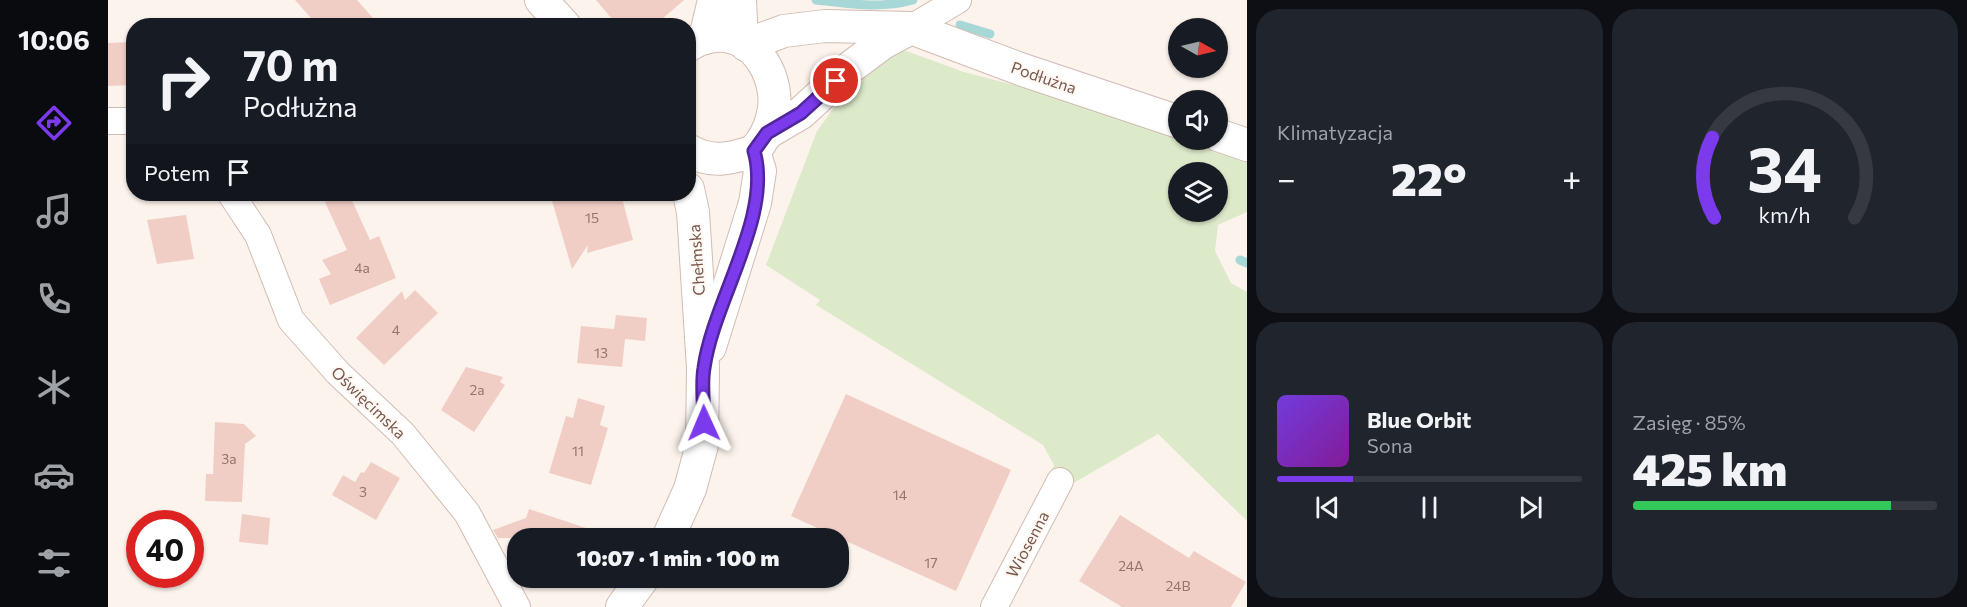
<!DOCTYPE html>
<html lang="pl">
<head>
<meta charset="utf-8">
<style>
  body { margin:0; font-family:Commissioner,sans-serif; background:#20242c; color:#f1f3f6; height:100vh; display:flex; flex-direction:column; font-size:22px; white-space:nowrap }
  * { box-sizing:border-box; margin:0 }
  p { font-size:20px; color:#9ea1a6 }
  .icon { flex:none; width:33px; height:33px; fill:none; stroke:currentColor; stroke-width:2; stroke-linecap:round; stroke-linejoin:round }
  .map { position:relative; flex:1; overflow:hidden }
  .details { display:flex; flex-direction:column; gap:9px; padding:9px; background:#0d0f14; width:720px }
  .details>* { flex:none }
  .top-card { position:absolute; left:18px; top:18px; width:570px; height:183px; border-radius:24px; box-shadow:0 2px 4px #0004; background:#171b24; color:#f1f3f6; overflow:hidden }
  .needle { width:39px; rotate:98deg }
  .fabs { position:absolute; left:1060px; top:18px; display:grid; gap:12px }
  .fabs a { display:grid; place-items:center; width:60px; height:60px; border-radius:50%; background:#171b24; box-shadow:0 2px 4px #0004; font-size:30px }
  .speed { position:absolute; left:18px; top:510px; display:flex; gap:12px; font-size:30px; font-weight:700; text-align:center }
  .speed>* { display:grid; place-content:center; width:78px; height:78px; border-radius:50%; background:#171b24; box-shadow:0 2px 4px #0004; line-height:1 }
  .speed .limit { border:9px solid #d22; background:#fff; color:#111 }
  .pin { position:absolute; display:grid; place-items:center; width:51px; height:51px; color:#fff; margin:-26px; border:3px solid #fff; border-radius:50%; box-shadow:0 2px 6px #0007 }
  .me { position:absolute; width:66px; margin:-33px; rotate:359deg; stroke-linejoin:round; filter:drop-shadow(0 0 4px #0008) }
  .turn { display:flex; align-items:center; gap:21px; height:126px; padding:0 18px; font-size:27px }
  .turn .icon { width:78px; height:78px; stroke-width:2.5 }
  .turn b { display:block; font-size:42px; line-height:51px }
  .then { display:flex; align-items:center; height:57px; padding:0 18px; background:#0003; gap:12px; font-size:22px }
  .big { font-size:45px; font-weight:800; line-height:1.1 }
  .details .card { flex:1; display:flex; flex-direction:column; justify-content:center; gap:9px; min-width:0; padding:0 21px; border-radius:24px; background:#20242c }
  .details .dial { align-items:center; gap:0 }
  .dial svg { height:156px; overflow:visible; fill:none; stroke:#363941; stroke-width:7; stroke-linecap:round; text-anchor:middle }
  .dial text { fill:#f1f3f6; stroke:none }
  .song { display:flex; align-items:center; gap:18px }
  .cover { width:72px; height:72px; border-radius:9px; background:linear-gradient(135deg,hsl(260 70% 55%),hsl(290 70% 35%)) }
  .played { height:6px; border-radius:3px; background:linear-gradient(90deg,#7c3aed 25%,#363941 25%) }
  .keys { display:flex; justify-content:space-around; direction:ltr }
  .heat { display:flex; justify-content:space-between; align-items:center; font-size:33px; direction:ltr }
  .charge { height:9px; border-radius:4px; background:linear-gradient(90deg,#34c759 85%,#363941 0) }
  .details .tiles { flex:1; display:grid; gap:9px; grid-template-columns:repeat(2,1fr) }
  .trip { position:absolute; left:399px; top:528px; width:342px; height:60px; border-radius:24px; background:#171b24; box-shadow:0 2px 4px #0004; font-weight:800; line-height:60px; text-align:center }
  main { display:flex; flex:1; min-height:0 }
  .menu { display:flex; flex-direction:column; width:108px; justify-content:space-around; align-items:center; background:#090b0e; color:#9ea1a6 }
  .menu .icon { width:42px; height:42px }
  .menu .selected { color:#7c3aed }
  .menu b { font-size:27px; color:#f1f3f6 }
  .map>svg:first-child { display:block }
  .green { fill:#ddeaca; fill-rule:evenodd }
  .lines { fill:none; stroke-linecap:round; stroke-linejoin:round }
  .stream { stroke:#a7d7d6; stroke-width:9 }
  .building { fill:#f1cec5 }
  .minor-casing { stroke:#d1bcb4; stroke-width:28 }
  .tertiary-casing { stroke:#d1bcb4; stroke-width:34 }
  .minor { stroke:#fff; stroke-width:26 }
  .tertiary { stroke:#fff; stroke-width:32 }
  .route-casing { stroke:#51269a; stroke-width:15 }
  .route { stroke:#7c3aed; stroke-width:10 }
  .labels { text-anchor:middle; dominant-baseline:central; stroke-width:4.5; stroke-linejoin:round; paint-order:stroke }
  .number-label { font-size:14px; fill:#96746c }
  .street-label { font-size:16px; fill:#77564f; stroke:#fef8f3 }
</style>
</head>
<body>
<main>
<nav class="menu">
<b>10:06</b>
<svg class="icon selected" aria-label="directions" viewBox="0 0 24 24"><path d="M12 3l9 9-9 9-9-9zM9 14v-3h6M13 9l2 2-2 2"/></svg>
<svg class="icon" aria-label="music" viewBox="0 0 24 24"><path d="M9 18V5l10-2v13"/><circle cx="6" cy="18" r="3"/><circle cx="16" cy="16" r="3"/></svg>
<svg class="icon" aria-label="phone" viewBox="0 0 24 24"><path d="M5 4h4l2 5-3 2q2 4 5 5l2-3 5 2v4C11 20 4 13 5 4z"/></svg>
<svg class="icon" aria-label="climate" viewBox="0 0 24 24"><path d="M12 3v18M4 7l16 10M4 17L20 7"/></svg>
<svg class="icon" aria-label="car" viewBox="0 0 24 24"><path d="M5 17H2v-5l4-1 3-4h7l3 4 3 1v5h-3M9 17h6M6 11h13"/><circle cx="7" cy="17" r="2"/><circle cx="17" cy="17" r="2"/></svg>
<svg class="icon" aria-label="filters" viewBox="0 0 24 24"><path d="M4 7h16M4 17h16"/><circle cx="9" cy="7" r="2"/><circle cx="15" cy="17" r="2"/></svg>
</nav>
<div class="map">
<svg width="1139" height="607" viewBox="0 0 1139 607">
  <rect width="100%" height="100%" fill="#fcf3ec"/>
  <!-- green -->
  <path class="green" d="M 793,49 L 856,72 L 979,104 L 1071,136 L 1071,140 L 1081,140 L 1139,160 L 1139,212 L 1110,225 L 1107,251 L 1123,283 L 1139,292 L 1139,521 L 1050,434 L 964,484 L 942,473 L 946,465 L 935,445 L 708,305 L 712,300 L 658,265 L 709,131 L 736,94 ZM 1071,172 L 1110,172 L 1110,212 L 1071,212 Z"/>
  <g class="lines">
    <!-- stream -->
    <g class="stream">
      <path d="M 708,0 C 742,4 772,9 805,0"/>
      <path d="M 852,25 L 882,34"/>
      <path d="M 1132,260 L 1139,263"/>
    </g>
  </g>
  <!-- building -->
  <g class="building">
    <path d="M 187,0 L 249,0 L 272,26 L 210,26 Z"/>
    <path d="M 488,0 L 576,0 L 546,26 L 510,26 Z"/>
    <path d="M 24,42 L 24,85 L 0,86 L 0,43 Z"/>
    <path d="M 241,194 L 262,240 L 271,236 L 288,278 L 222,305 L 211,279 L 223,274 L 214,260 L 239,250 L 217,202 Z"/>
    <path d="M 442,194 L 513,194 L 525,240 L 479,253 L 480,245 L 464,269 Z"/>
    <path d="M 78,215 L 86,259 L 49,264 L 39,220 Z"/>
    <path d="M 307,290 L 330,313 L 276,365 L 248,338 L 294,291 L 297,300 Z"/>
    <path d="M 508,315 L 539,318 L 537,341 L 517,339 L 514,367 L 469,363 L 473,326 L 506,329 Z"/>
    <path d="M 358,367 L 395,377 L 392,382 L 397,385 L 366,432 L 333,410 Z"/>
    <path d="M 738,394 L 903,470 L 848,591 L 683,516 Z"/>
    <path d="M 470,398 L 497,406 L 492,425 L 500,428 L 483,485 L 441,473 L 458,416 L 465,418 Z"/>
    <path d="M 107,422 L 136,424 L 148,436 L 137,444 L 134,502 L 97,501 L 98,474 L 105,474 Z"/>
    <path d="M 263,462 L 292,478 L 268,520 L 224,495 L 235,475 L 247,482 L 253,472 L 256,473 Z"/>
    <path d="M 421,509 L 496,534 L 496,538 L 390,538 L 385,530 L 418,518 Z"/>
    <path d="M 134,514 L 162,518 L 160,545 L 131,542 Z"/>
    <path d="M 1012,515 L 1081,558 L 1086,551 L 1138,582 L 1123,607 L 1014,607 L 971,581 Z"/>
  </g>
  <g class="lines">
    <defs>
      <g id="minor">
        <path d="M 803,28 L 850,0"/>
        <path d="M 0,121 L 26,121"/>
        <path d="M 123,194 L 150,235 L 183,320 L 230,373 L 295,434 L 359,513 L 409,607"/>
        <path d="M 886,607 L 952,481"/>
      </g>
      <g id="tertiary">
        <path d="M 433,0 L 457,26"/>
        <path d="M 632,0 L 634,41"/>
        <path d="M 597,38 L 606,0"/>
        <path d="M 638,45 L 676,31 L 717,26 L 803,28 L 915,70 L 1071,122"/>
        <path d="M 580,46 C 588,40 597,37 607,36 C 648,32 675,82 664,118 C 661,131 655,141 646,151 C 623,159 603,164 580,150"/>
        <path d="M 659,133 L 693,113 L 744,66 L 775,43 L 803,28"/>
        <path d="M 1110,135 L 1139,145"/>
        <path d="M 602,347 L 647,203 L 652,171 L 646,151"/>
        <path d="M 560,538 L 582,489 L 594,445 L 595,368 L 585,212 L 580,189"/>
        <path d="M 514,607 L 535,578"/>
      </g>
    </defs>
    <!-- minor casing -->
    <use href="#minor" class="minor-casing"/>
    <!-- tertiary casing -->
    <use href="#tertiary" class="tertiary-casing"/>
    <!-- minor -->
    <use href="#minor" class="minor"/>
    <!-- tertiary -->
    <use href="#tertiary" class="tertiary"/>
  </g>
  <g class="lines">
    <defs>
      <path id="route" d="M 596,423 C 596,405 593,385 596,368 C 605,301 665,216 646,151 L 659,133 L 693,113 L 728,81"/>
    </defs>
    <!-- route casing -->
    <use href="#route" class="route-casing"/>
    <!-- route -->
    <use href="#route" class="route"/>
  </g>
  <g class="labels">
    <!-- number labels -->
    <g class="number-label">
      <text x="484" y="217">15</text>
      <text x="254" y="267">4a</text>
      <text x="288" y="329">4</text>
      <text x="493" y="352">13</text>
      <text x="369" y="389">2a</text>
      <text x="470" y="450">11</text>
      <text x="121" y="458">3a</text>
      <text x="255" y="491">3</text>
      <text x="792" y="494">14</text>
      <text x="823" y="562">17</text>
      <text x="1023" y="565">24A</text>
      <text x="1070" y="585">24B</text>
    </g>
    <!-- street labels -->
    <g class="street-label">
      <text transform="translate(936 77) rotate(19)">Podłużna</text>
      <text transform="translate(588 260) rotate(-94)">Chełmska</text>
      <text transform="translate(261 402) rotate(44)">Oświęcimska</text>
      <text transform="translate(919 544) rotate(-62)">Wiosenna</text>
    </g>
  </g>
</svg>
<div class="fabs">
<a><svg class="needle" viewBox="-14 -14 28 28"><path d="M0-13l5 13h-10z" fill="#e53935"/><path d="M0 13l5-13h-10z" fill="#9ea1a6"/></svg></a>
<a><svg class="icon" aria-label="sound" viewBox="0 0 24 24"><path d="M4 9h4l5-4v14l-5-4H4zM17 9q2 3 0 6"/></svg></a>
<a><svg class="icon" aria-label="layers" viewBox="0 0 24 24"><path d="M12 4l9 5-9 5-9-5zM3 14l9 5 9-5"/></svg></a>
</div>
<div class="speed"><div class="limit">40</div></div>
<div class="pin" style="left:728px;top:81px;background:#d93025"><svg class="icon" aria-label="arrive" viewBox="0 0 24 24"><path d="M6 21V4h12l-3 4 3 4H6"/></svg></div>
<svg class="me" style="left:596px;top:423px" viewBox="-20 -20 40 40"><path d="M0-17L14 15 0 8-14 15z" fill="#7c3aed" stroke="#fff" stroke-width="4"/></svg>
<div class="trip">10:07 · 1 min · 100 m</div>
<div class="top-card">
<div class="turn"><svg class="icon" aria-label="right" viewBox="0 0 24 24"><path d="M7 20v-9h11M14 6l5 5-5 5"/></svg><div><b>70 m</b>Podłużna</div></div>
<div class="then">Potem<svg class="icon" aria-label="arrive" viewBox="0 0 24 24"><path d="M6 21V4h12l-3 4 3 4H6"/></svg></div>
</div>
</div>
<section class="details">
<div class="tiles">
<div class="card"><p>Klimatyzacja</p>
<div class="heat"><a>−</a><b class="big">22°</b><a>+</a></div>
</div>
<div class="card dial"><svg viewBox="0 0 100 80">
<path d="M14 69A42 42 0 1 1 86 69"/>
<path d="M14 69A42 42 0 0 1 13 28" stroke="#7c3aed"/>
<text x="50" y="56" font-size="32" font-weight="700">34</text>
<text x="50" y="72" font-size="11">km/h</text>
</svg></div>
<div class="card">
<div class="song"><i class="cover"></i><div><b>Blue Orbit</b><p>Sona</p></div></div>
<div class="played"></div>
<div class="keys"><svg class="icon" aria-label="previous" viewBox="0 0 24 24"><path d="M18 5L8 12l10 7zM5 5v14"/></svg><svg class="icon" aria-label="pause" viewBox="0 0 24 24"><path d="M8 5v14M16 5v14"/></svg><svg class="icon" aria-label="next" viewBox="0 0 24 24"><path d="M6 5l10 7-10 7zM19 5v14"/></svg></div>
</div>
<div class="card"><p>Zasięg · 85%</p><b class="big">425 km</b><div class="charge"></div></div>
</div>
</section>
</main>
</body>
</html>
